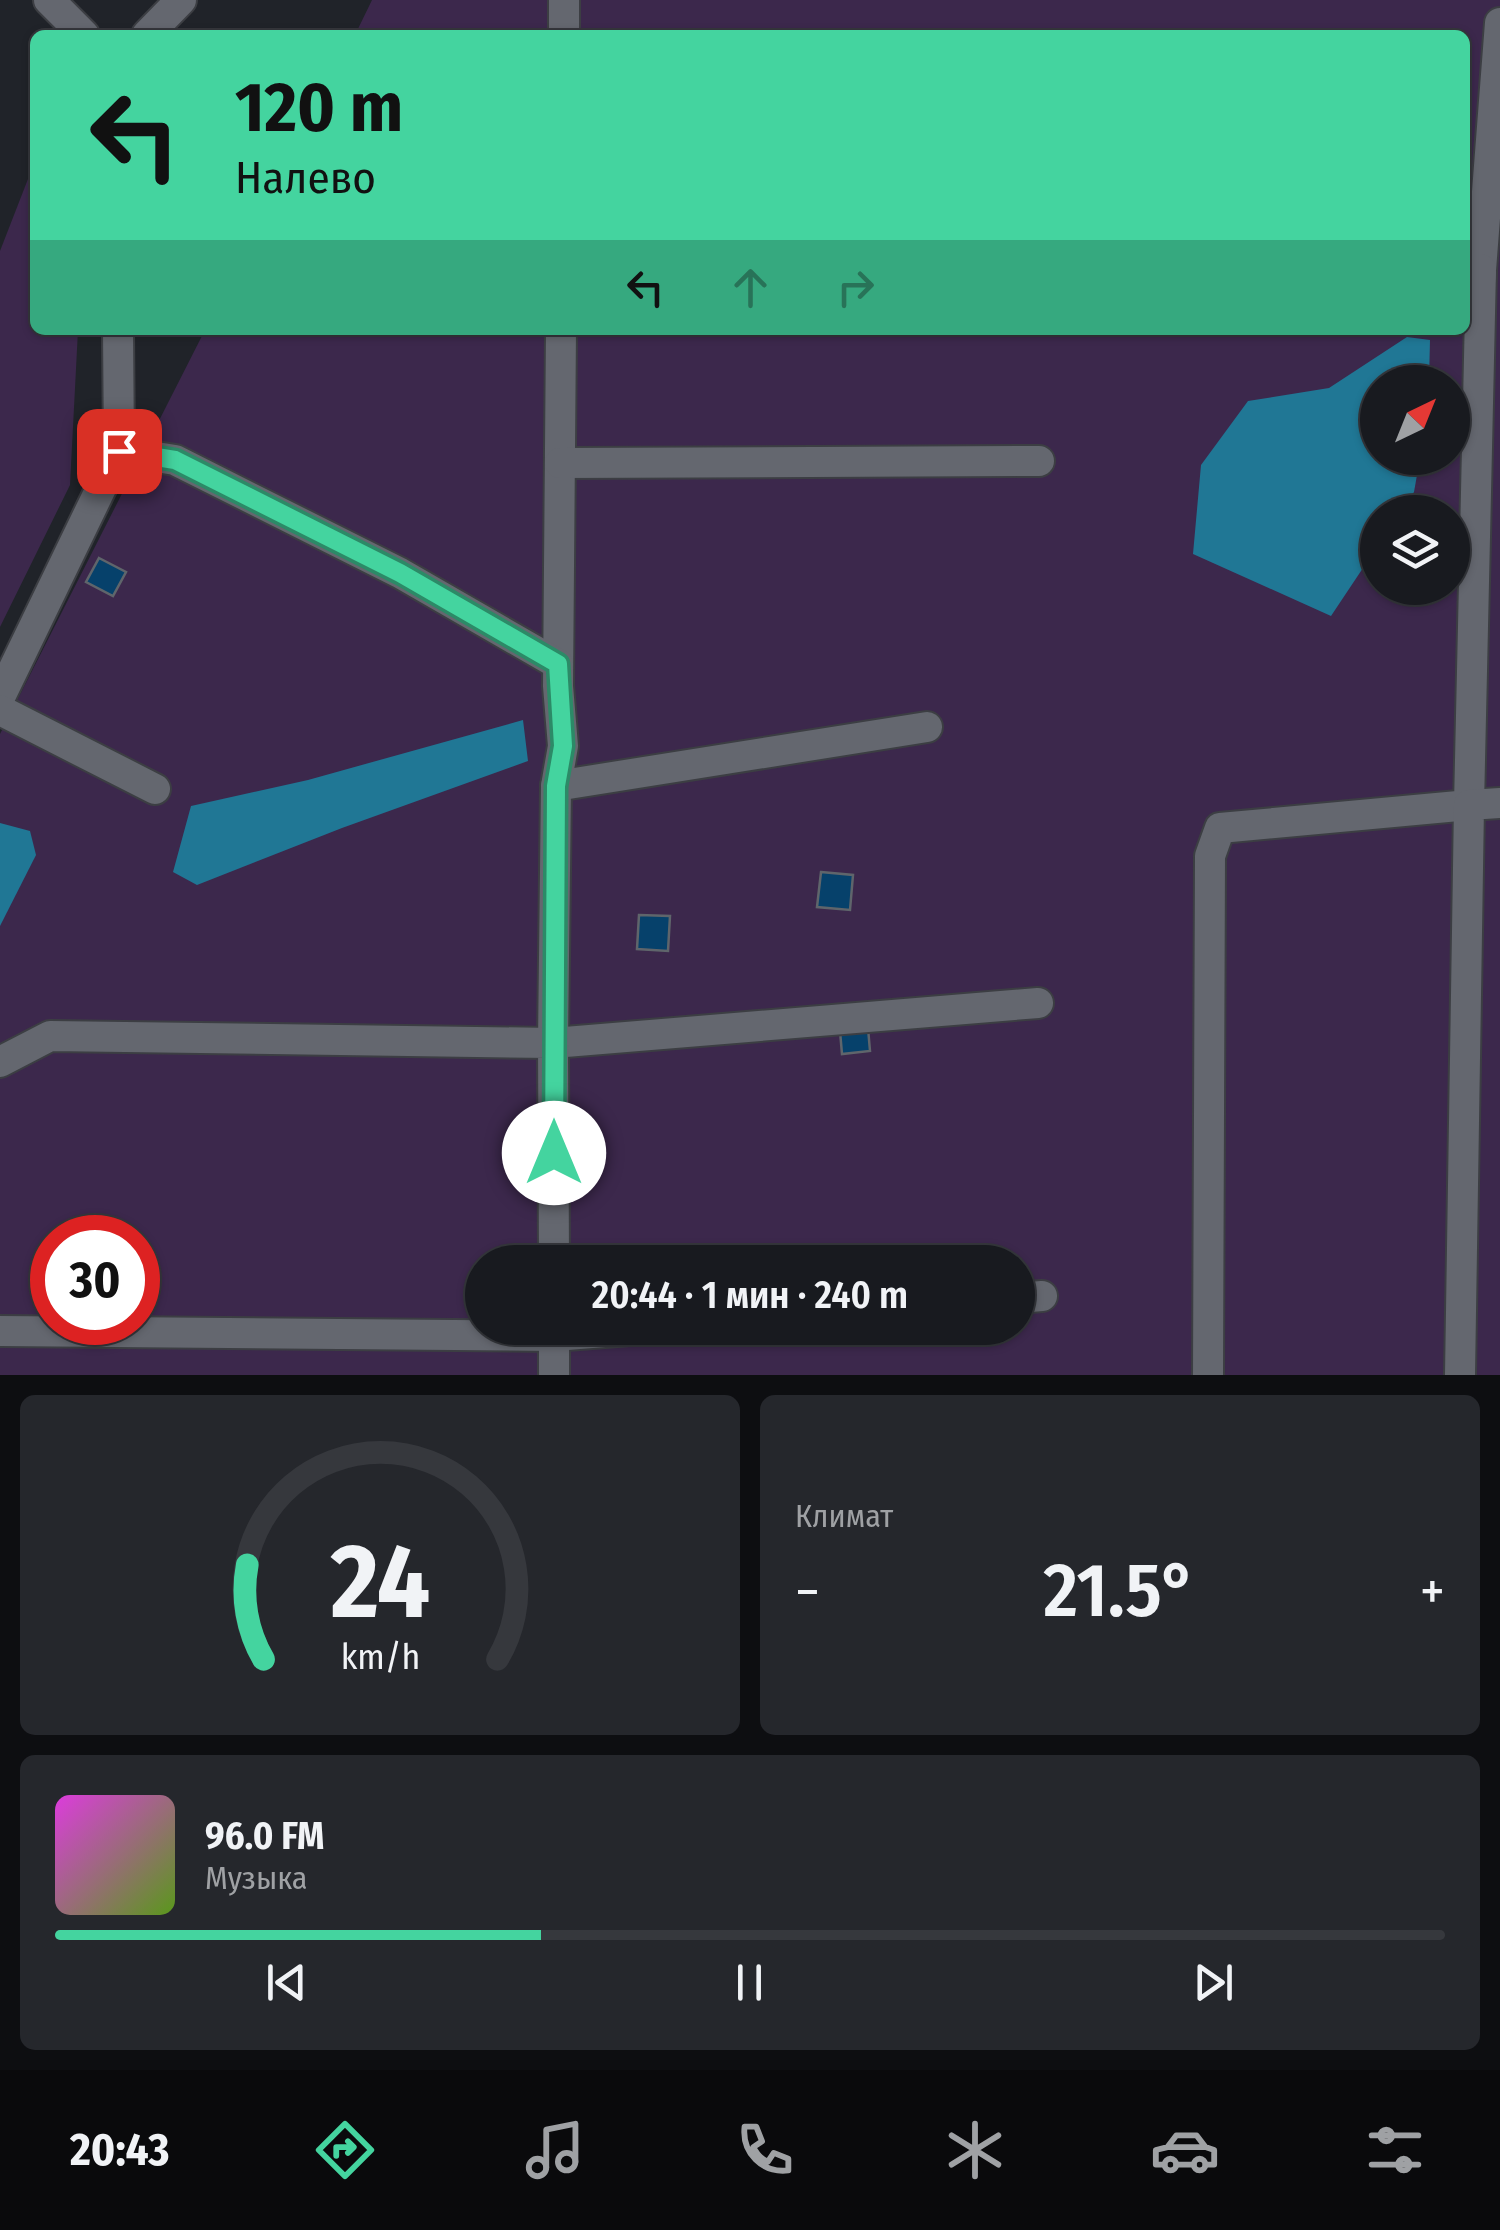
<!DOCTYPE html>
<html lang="ru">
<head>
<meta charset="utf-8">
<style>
  body { margin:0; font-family:"Fira Sans Condensed",sans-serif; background:#25272c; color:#f1f3f6; height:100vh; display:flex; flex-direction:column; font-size:38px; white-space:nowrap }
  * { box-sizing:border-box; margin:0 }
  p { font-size:32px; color:#9fa1a4 }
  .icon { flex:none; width:55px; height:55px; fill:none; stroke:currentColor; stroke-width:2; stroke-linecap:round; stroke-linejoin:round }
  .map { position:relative; height:1375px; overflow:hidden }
  .sheet { display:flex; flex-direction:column; gap:20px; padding:20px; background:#0d0e11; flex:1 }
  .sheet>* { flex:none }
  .top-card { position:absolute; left:30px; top:30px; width:1440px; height:305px; border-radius:15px; box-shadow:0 2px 8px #0004,0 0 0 2px #36383d; background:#44d49f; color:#111; overflow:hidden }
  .needle { width:65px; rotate:43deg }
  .controls { position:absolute; left:1360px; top:365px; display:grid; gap:20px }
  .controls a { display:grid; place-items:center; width:110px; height:110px; border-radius:50%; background:#181a1f; box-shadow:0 2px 8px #0004,0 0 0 2px #36383d; font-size:50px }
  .speed { position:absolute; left:30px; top:1215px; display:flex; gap:20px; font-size:50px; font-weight:700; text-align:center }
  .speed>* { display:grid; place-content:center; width:130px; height:130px; border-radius:50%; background:#181a1f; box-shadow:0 2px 8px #0004,0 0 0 2px #36383d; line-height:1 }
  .speed .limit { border:15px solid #d22; background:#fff; color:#111 }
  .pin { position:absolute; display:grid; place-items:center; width:85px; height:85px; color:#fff; margin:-42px; border-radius:20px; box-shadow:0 5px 15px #0006 }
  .me { position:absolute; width:110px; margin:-55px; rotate:0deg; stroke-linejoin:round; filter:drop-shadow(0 0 8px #0008) }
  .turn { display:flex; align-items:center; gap:35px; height:210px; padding:0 40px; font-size:45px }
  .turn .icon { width:130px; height:130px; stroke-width:2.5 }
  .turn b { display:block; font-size:70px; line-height:85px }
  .lanes { display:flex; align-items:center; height:95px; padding:0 40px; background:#0003; justify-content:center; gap:50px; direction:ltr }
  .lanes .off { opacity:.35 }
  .big { font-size:75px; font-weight:600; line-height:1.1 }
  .sheet .widget { flex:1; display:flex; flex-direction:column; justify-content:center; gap:15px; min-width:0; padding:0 35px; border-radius:15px; background:#25272c }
  .sheet .dial { align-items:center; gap:0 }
  .dial svg { height:260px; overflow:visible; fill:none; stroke:#36383d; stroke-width:7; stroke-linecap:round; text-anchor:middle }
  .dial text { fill:#f1f3f6; stroke:none }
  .song { display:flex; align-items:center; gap:30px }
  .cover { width:120px; height:120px; border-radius:15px; background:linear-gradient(135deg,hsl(300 70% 55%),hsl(90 70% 35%)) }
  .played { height:10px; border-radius:5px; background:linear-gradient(90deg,#44d49f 35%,#36383d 35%) }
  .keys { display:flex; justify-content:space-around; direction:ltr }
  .heat { display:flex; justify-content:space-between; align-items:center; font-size:55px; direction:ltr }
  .sheet .tiles { flex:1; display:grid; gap:20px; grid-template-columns:1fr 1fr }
  .widget:last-child { grid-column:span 2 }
  .trip { position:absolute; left:465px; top:1245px; width:570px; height:100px; border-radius:50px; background:#181a1f; box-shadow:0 2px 8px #0004,0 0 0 2px #36383d; font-weight:600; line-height:100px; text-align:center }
  .menu { display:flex; height:160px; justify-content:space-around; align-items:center; background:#0a0a0c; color:#9fa1a4 }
  .menu .icon { width:70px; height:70px }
  .menu .current { color:#44d49f }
  .menu b { font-size:45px; color:#f1f3f6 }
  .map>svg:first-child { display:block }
  .green { fill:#3c284c; fill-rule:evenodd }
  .water { fill:#207795 }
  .building { fill:#06416b; stroke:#5f656b; stroke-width:2.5 }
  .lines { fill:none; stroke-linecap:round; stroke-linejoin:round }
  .minor-casing { stroke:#3c3e43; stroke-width:34 }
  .minor { stroke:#64676f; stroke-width:30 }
  .route-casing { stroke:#2c8a67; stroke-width:25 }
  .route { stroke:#44d49f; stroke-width:18 }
</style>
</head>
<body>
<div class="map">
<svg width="1500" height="1375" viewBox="0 0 1500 1375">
  <rect width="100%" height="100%" fill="#202329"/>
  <!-- green -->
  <g class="green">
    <path d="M 372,0 L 1500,0 L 1500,1375 L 0,1375 L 0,734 L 205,330 L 1465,330 L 1465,35 L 355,35 ZM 1378,382 L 1452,382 L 1452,458 L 1378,458 ZM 1378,512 L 1452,512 L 1452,588 L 1378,588 ZM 52,1238 L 138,1238 L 138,1322 L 52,1322 ZM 482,1262 L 1018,1262 L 1018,1328 L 482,1328 Z"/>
    <path d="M 35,161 L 35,330 L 78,330 L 70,485 L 0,627 L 0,251 Z"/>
  </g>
  <!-- water -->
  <g class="water">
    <path d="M 1407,337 L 1430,340 L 1429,382 L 1378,382 L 1378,458 L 1420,458 L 1414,492 L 1400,512 L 1378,512 L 1377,547 L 1331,616 L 1193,554 L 1201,465 L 1248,401 L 1329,388 Z"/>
    <path d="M 523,720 L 528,761 L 342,828 L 197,885 L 173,872 L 191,806 L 308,780 Z"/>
    <path d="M 0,823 L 30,831 L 36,855 L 0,926 Z"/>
  </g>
  <!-- building -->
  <g class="building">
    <path d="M 99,558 L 126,572 L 113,596 L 86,582 Z"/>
    <path d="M 821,872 L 853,875 L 850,910 L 817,907 Z"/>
    <path d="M 639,915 L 670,916 L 668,951 L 637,949 Z"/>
    <path d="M 868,1028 L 870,1051 L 842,1054 L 840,1031 Z"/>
  </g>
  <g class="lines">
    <defs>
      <g id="minor">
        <path d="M 49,0 L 84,35"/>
        <path d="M 147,35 L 181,0"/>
        <path d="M 564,35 L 564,0"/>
        <path d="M 1480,283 L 1500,23"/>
        <path d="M 561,330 L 558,686 L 563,746 L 556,786 L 553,1043 L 1038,1003"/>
        <path d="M 119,451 L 175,460 L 400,573 L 558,664"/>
        <path d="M 560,463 L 1039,461"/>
        <path d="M 0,697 L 119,451 L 118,330"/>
        <path d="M 0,710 L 155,789"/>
        <path d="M 556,786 L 927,727"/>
        <path d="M 0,1062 L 50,1036 L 553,1043 L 554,1262"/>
        <path d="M 1018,1298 L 1042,1296"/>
        <path d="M 0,1331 L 554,1336 L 655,1328"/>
        <path d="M 554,1375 L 554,1328"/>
        <path d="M 1208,1375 L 1210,856 L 1220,828 L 1469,805 L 1481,269 L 1465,269"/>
        <path d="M 1460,1375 L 1469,805 L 1500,803"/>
      </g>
    </defs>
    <!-- minor casing -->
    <use href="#minor" class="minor-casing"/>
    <!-- minor -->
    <use href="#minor" class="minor"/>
  </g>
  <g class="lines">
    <defs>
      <path id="route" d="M 119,451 L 175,460 L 400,573 L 558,664 L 563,746 L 556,786 L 554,1153"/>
    </defs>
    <!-- route casing -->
    <use href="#route" class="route-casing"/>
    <!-- route -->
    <use href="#route" class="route"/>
  </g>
</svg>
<div class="controls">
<a><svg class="needle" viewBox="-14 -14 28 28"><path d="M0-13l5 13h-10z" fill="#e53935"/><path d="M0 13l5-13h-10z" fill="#9fa1a4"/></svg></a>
<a><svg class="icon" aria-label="layers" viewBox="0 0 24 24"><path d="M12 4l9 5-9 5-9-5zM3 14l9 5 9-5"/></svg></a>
</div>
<div class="speed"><div class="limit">30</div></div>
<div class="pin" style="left:119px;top:451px;background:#d93025"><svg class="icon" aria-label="arrive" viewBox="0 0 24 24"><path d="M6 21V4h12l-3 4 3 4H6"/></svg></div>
<svg class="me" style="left:554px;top:1153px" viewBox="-20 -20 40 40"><circle r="19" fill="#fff"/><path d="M0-13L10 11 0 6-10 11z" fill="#44d49f"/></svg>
<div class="trip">20:44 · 1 мин · 240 m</div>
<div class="top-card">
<div class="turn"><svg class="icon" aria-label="left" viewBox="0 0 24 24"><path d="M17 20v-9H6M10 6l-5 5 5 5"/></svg><div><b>120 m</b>Налево</div></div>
<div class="lanes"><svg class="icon" aria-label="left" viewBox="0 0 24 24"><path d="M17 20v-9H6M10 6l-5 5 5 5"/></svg><svg class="icon off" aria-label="ahead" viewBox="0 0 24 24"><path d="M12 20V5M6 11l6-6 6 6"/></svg><svg class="icon off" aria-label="right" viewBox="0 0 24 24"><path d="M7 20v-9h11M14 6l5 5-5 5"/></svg></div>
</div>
</div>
<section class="sheet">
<div class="tiles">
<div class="widget dial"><svg viewBox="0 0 100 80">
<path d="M14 69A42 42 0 1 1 86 69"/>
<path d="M14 69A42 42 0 0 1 9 40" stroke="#44d49f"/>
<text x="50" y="56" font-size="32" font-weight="700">24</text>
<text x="50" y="72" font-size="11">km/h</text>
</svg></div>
<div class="widget"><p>Климат</p>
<div class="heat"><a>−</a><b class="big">21.5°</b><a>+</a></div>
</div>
<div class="widget">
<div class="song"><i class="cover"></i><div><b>96.0 FM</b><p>Музыка</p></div></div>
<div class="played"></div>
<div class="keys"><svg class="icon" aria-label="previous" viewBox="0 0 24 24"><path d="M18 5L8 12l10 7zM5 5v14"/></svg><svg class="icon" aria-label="pause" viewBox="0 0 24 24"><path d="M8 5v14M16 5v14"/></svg><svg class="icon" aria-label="next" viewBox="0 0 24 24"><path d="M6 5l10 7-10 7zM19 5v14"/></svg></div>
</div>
</div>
</section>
<nav class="menu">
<b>20:43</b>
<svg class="icon current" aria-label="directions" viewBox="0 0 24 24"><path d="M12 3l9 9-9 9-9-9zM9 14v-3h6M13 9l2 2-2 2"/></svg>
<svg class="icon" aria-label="music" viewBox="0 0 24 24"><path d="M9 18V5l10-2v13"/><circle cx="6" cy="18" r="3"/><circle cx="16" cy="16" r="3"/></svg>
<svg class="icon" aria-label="phone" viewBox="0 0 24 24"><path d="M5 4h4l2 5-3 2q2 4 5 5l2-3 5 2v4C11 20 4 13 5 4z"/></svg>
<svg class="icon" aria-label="climate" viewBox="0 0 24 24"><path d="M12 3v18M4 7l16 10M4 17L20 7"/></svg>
<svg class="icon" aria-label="car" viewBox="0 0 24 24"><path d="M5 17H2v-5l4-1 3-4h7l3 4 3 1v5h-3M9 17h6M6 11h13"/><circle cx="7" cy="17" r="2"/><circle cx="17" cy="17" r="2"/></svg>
<svg class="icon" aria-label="filters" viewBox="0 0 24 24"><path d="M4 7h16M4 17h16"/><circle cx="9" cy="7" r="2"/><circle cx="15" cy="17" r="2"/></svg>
</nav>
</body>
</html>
